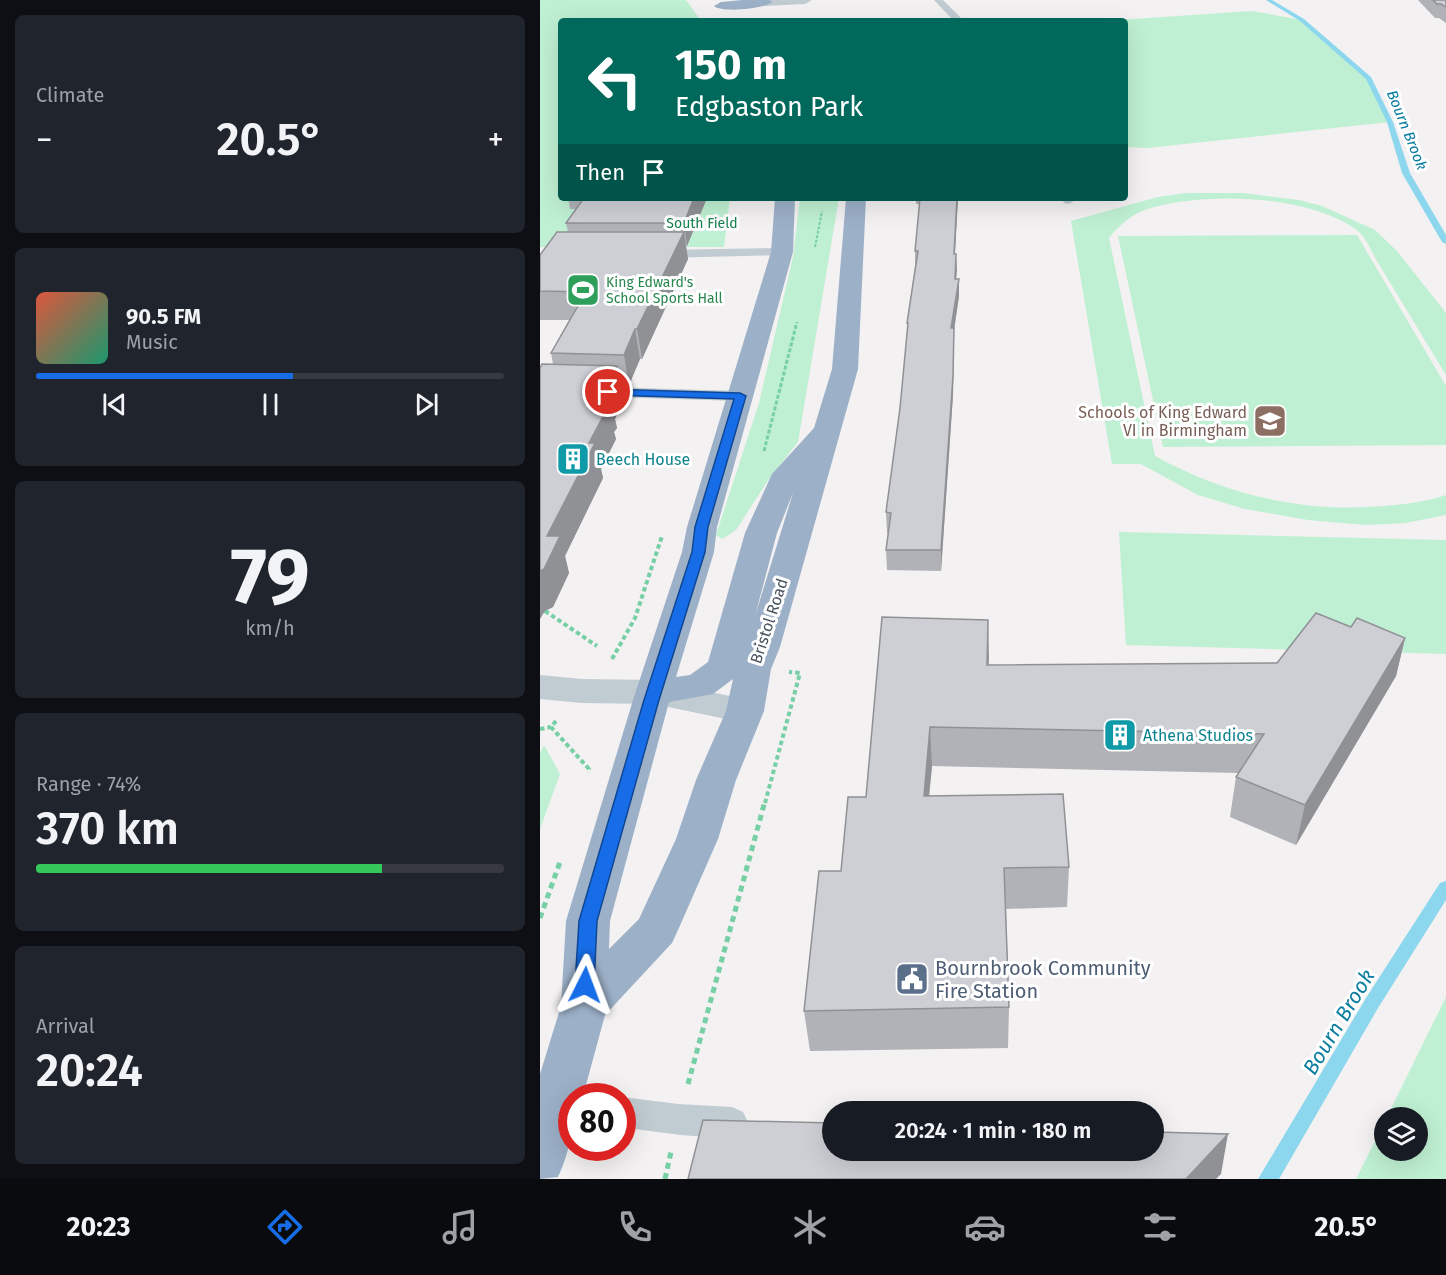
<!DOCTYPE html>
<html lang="en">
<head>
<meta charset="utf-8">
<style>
  body { margin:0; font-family:"Fira Sans",sans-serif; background:#20242c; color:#f1f3f6; height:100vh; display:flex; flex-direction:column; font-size:22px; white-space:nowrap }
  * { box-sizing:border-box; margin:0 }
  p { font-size:20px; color:#9ea1a6 }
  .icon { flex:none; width:33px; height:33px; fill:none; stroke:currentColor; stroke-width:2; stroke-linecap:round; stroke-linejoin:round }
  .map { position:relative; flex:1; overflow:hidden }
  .sheet { display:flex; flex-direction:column; gap:15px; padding:15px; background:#0d0f14; width:540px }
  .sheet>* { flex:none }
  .banner { position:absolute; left:18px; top:18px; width:570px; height:183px; border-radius:6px; box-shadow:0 6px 24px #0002; background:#00695c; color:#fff; overflow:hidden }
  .tools { position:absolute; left:834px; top:1107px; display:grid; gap:12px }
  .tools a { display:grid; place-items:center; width:54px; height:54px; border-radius:50%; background:#171b24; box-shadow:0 6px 24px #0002; font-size:30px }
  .speed { position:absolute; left:18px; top:1083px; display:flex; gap:12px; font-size:30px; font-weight:700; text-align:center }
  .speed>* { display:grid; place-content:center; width:78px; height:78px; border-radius:50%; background:#171b24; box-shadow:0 6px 24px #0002; line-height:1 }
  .speed .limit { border:9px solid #d22; background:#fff; color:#111 }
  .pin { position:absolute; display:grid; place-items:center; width:51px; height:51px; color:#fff; margin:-26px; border:3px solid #fff; border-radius:50%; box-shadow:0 2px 6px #0007 }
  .me { position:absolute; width:66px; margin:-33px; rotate:3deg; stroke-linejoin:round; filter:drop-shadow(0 0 4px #0008) }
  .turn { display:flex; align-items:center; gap:21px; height:126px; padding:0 18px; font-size:27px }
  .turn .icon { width:78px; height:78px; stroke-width:2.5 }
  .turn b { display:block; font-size:42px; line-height:51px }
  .then { display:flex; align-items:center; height:57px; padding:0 18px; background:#0003; gap:12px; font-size:22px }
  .big { font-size:45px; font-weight:600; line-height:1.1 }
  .sheet .card { flex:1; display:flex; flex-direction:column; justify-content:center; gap:9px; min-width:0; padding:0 21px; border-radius:9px; background:#20242c }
  .sheet .dial { align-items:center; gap:0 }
  .dial b { font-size:78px; line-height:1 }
  .song { display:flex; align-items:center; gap:18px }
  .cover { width:72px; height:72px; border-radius:9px; background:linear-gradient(135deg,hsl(10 70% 55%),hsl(160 70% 35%)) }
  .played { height:6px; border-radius:3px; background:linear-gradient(90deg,#176de7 55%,#363941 55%) }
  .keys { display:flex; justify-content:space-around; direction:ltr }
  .heat { display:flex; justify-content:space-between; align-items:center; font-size:33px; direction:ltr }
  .charge { height:9px; border-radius:4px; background:linear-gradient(90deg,#34c759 74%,#363941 0) }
  .trip { position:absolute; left:282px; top:1101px; width:342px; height:60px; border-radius:30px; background:#171b24; box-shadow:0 6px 24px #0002; font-weight:600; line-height:60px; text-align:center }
  .dock { display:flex; height:96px; justify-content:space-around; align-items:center; background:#090b0e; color:#9ea1a6 }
  .dock .icon { width:42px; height:42px }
  .dock .current { color:#176de7 }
  .dock b { font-size:27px; color:#f1f3f6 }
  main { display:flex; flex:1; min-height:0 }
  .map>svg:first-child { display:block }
  .green { fill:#bff0d3 }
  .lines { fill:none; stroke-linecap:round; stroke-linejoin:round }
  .stream { fill:#8cd7ee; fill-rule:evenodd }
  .path-far3 { stroke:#76cfa5; stroke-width:2; stroke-dasharray:3 1.5; stroke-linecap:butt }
  .path-far2 { stroke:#76cfa5; stroke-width:3; stroke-dasharray:4 2; stroke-linecap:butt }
  .path-far1 { stroke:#76cfa5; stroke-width:4; stroke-dasharray:4.5 3; stroke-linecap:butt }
  .path { stroke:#76cfa5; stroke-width:5; stroke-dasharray:6 4.5; stroke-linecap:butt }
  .service { fill:#c1cbd2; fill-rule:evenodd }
  .minor { fill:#c1cbd2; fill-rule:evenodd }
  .tertiary { fill:#c1cbd2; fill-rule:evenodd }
  .trunk { fill:#9cb0c8; fill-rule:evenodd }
  .wall { fill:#b0b2b7 }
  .shaded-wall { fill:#909195 }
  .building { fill:#cdcfd5; stroke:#909195; stroke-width:1.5 }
  .route { fill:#176de7; stroke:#0f4796; stroke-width:1.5 }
  .labels { text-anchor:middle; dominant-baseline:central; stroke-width:6; stroke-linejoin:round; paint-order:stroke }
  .far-park-label { font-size:14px; fill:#16824f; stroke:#fff }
  .far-leisure-label { font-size:14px; fill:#27864d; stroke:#fff; text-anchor:start }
  .far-water-label { font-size:15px; font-style:italic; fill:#0b7d9f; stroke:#fff }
  .education-label { font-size:16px; fill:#785e54; stroke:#fff; text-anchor:end }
  .culture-label { font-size:16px; fill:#0d838f; stroke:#fff; text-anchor:start }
  .street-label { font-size:16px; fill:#48535f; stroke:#fff }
  .near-service-label { font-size:20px; fill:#4e5e75; stroke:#fff; text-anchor:start }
  .near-water-label { font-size:21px; font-style:italic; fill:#0b7d9f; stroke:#fff }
</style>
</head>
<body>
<main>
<section class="sheet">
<div class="card"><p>Climate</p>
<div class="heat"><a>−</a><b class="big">20.5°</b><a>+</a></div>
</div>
<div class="card">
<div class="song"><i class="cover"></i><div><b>90.5 FM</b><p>Music</p></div></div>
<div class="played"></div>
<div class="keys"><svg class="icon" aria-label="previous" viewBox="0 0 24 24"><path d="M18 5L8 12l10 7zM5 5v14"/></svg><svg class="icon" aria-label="pause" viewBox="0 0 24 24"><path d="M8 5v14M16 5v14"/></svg><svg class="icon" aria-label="next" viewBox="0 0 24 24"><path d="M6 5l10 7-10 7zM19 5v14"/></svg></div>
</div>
<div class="card dial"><b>79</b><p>km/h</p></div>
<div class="card"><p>Range · 74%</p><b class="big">370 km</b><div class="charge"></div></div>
<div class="card"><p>Arrival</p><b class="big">20:24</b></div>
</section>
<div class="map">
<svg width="906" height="1179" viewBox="0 0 906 1179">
  <rect width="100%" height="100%" fill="#f3f1f1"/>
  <!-- green -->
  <g class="green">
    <path d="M 0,0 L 146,0 L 161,21 L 21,21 L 21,198 L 190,198 L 184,247 L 0,247 Z"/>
    <path d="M 712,11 L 762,20 L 829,78 L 850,122 L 607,148 L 585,147 L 585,21 L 563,21 Z"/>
    <path d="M 647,193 L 703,193 L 759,200 L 782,206 L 835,230 L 857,251 L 906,313 L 906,375 C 884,339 862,302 840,266 C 833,256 827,238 818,231 C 769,194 661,191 605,210 C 590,215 579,226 569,238 L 615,456 C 686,495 763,513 844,506 C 866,504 885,502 906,495 L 906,515 L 865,523 L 826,525 L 768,520 L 705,509 L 658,495 L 601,464 L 572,464 L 531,221 L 618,197 Z"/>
    <path d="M 260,198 L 299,198 L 258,442 L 229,479 L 196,530 L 182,539 L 176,535 L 219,403 L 253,257 Z"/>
    <path d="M 817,235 L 906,386 L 906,445 L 623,447 L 578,236 Z"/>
    <path d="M 579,532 L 906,540 L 906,654 L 586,645 Z"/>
    <path d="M 4,745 L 20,774 L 0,829 L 0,753 Z"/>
    <path d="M 906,997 L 906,1179 L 816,1179 L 844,1123 L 844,1150 L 878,1150 L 878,1118 L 847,1117 Z"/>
  </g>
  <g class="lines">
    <!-- stream -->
    <g class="stream">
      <path d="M 726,0 L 732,0 L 764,19 L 831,77 L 853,122 L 870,173 L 906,235 L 906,244 L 902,242 L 862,173 L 847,122 L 826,79 L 760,21 Z"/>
      <path d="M 906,881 L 906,900 L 838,1008 L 739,1179 L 718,1179 L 826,998 L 900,883 Z"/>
    </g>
    <!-- path-far3 -->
    <path class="path-far3" d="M 275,247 L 282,211"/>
    <!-- path-far2 -->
    <path class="path-far2" d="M 224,451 L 257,322"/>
    <!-- path-far1 -->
    <g class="path-far1">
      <path d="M 5,611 L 57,646"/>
      <path d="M 72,659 L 95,618 L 122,536"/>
      <path d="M 16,721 L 11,727 L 49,769 L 48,772"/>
      <path d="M 0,729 L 11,727"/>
      <path d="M 225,803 L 260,673 L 249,672"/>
    </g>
    <!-- path -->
    <g class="path">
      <path d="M 0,918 L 20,862"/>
      <path d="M 148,1084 L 225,801"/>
      <path d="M 125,1179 L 131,1152"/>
    </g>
    <!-- service -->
    <g class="service">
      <path d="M 394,0 L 403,0 L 424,21 L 414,21 Z"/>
      <path d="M 522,198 L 534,198 L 535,200 L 529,204 L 524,203 Z"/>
      <path d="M 242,248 L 249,252 L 247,255 L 120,258 L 113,254 L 120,250 Z"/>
      <path d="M 0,385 L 200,391 L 206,392 L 208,396 L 206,400 L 200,401 L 0,395 Z"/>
      <path d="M 82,1097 L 138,1104 L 192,1107 L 203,1112 L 208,1122 L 203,1132 C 175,1143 114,1131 82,1127 Z"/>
    </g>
    <!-- minor -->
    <path class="minor" d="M 220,0 L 272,0 L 265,4 L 225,6 L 220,5 Z"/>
    <!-- tertiary -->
    <path class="tertiary" d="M 0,675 L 42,679 L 114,680 L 218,702 L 224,711 L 218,720 L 205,723 L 114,704 L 42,703 L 0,699 Z"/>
    <!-- trunk -->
    <g class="trunk">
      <path d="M 202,0 L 230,0 L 232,2 C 225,9 181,13 174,6 L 181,2 Z"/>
      <path d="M 235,198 L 255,198 L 253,252 L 177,527 L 174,552 L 136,677 L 150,675 L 168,662 L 205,533 L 232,474 L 274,428 L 292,369 L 306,198 L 326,198 L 318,369 L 240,647 L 231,669 L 224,711 L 196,780 L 178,839 L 138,930 L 132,943 L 65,1015 L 43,1096 L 32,1096 C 32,1129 32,1147 18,1177 L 0,1179 L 0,1074 L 21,1006 L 26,921 L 93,700 L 142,552 L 147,527 L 231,252 ZM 253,493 L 215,616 L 237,533 ZM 193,679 L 186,711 L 156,780 L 136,839 L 99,919 L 69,949 L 70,921 L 129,702 L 173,694 Z"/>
    </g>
  </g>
  <!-- wall -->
  <g class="wall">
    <path d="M 878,0 L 906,0 L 906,23 L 899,18 L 895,18 Z"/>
    <path d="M 28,198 L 167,198 L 147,246 L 146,246 L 148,259 L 102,359 L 100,359 L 89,385 L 81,385 L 83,400 L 75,419 L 77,428 L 74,432 L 76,439 L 61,469 L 63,478 L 25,556 L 29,573 L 13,607 L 5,611 L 13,364 L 11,353 L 29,320 L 0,320 L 0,255 L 28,232 L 26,223 L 36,209 L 30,209 Z"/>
    <path d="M 376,198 L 418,198 L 415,254 L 416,254 L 416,279 L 419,279 L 419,296 L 414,330 L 413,395 L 401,571 L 347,570 L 346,550 L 348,533 L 347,533 L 346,512 L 360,408 L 367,336 L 367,323 L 375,266 L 375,251 L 380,204 L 376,204 Z"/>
    <path d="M 342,617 L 448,665 L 737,663 L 811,627 L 865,638 L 856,676 L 756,845 L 690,817 L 696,777 L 699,773 L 392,766 L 389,796 L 529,867 L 527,907 L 466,909 L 469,1007 L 468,1048 L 270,1051 L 264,1011 L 301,871 L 326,797 Z"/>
  </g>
  <!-- shaded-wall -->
  <g class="shaded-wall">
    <path d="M 154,198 L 167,198 L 147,246 L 144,223 Z"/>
    <path d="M 417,198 L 418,198 L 414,270 L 414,254 Z"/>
    <path d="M 144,232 L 148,259 L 102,359 L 97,329 Z"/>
    <path d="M 416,254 L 417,270 L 415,296 L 415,279 Z"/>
    <path d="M 419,279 L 419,296 L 414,330 L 413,395 L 401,571 L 401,550 L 411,328 Z"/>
    <path d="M 95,329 L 100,359 L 89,385 L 84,355 Z"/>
    <path d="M 77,366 L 83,400 L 75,419 L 77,428 L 74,432 L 76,439 L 61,469 L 63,478 L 25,556 L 29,573 L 13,607 L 5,611 L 0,619 L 0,571 L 7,536 L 49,443 L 64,405 L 64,393 Z"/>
    <path d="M 448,620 L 449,658 L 447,704 L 447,665 Z"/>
    <path d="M 865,638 L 856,676 L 756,845 L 765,805 Z"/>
    <path d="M 390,727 L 392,766 L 385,836 L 384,796 Z"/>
    <path d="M 688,1134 L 681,1174 L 676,1179 L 646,1179 Z"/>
  </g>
  <!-- building -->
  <g class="building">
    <path d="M 893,0 L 906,0 L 906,7 L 901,4 L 897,4 Z"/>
    <path d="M 44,198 L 154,198 L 144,223 L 26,223 Z"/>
    <path d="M 380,198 L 417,198 L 414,254 L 416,254 L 415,279 L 419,279 L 411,328 L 414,328 L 413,376 L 401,550 L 346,550 L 351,513 L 346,512 L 360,408 L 368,323 L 367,323 L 378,251 L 375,251 Z"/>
    <path d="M 17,232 L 144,232 L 97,329 L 95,329 L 84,355 L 11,353 L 46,292 L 0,291 L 0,255 Z"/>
    <path d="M 2,364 L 77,366 L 64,393 L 70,393 L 64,405 L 69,405 L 49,443 L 55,443 L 7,536 L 20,536 L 4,569 L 0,571 L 0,368 Z"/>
    <path d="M 776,613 L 811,627 L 817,618 L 865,638 L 765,805 L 696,777 L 724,734 L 390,727 L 384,796 L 523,794 L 529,867 L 464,868 L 469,1007 L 264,1011 L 279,871 L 301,871 L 308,797 L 326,797 L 342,617 L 448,620 L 447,665 L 737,663 Z"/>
    <path d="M 163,1120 L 292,1123 L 292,1150 L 614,1150 L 614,1132 L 688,1134 L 646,1179 L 148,1179 Z"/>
  </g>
  <!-- route -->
  <path class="route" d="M 64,389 L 200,393 L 206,396 L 168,527 L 165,552 L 119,700 L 57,921 L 54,985 L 52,990 L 45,993 L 38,990 L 35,985 L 39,921 L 104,700 L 152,552 L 155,527 L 194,399 L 68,395 L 64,394 Z"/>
  <!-- icons -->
  <defs>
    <symbol id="stadium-square" viewBox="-11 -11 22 22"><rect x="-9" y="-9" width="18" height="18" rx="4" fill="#2e9e5b" stroke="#fff"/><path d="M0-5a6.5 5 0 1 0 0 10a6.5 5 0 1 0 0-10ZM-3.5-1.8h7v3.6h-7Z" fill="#fff"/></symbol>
    <symbol id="school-square" viewBox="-11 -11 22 22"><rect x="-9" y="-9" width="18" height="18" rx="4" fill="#8d6e63" stroke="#fff"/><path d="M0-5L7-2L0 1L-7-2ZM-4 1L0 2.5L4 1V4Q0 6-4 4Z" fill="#fff"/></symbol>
    <symbol id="building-square" viewBox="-11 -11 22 22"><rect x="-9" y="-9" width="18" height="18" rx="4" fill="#0f9aa8" stroke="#fff"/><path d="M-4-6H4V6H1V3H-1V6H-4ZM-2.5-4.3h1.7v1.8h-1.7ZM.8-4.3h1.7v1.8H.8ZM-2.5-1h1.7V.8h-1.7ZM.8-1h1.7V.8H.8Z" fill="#fff"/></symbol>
    <symbol id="civic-square" viewBox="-11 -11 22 22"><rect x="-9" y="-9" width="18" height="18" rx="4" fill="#5c6f8a" stroke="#fff"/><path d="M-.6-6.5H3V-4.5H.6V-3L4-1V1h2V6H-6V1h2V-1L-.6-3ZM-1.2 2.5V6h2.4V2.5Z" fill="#fff"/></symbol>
  </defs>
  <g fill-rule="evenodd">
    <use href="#stadium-square" x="24" y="271" width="38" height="38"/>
    <use href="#school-square" x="711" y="402" width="38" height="38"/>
    <use href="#building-square" x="14" y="440" width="38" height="38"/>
    <use href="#building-square" x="561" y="716" width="38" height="38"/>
    <use href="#civic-square" x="353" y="960" width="38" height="38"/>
  </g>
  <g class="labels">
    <!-- far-park labels -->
    <g class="far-park-label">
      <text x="162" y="223">South Field</text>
    </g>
    <!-- far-leisure labels -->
    <g class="far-leisure-label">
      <text x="66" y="282">King Edward's<tspan x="66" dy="16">School Sports Hall</tspan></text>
    </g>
    <!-- far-water labels -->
    <g class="far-water-label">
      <text transform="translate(867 130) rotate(68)">Bourn Brook</text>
    </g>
    <!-- education labels -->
    <g class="education-label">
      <text x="707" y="412">Schools of King Edward<tspan x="707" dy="18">VI in Birmingham</tspan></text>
    </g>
    <!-- culture labels -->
    <g class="culture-label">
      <text x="56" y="459">Beech House</text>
      <text x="603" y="735">Athena Studios</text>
    </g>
    <!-- street labels -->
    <g class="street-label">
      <text transform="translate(229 621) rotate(-72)">Bristol Road</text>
    </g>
    <!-- near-service labels -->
    <g class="near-service-label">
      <text x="395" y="968">Bournbrook Community<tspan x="395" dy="23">Fire Station</tspan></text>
    </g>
    <!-- near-water labels -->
    <g class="near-water-label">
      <text transform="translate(799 1022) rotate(-59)">Bourn Brook</text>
    </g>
  </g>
</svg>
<div class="tools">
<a><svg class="icon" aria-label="layers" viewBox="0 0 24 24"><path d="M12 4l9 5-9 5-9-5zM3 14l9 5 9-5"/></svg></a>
</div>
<div class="speed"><div class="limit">80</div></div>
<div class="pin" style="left:68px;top:392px;background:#d93025"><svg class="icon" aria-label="arrive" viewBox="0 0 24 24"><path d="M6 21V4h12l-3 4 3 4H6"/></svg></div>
<svg class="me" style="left:45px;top:985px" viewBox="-20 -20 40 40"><path d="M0-17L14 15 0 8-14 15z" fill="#176de7" stroke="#fff" stroke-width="4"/></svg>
<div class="trip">20:24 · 1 min · 180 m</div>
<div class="banner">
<div class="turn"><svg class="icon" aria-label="left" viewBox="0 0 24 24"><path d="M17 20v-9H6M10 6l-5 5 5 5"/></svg><div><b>150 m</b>Edgbaston Park</div></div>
<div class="then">Then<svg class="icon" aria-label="arrive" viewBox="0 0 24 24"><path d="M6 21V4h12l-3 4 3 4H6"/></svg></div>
</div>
</div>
</main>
<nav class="dock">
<b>20:23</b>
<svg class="icon current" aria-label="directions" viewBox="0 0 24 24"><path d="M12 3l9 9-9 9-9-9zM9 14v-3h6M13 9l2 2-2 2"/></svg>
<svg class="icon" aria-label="music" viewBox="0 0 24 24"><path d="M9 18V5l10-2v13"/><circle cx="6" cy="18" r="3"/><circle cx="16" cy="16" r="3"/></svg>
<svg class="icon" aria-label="phone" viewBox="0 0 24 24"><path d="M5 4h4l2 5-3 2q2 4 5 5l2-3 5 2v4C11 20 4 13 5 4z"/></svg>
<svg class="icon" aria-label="climate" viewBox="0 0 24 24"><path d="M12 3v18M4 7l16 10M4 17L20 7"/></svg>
<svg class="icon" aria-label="car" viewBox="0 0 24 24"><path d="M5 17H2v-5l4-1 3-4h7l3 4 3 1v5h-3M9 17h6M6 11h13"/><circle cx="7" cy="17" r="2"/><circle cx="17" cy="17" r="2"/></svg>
<svg class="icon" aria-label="filters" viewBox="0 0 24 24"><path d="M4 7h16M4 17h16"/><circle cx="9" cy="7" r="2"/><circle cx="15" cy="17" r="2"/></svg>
<b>20.5°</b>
</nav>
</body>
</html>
